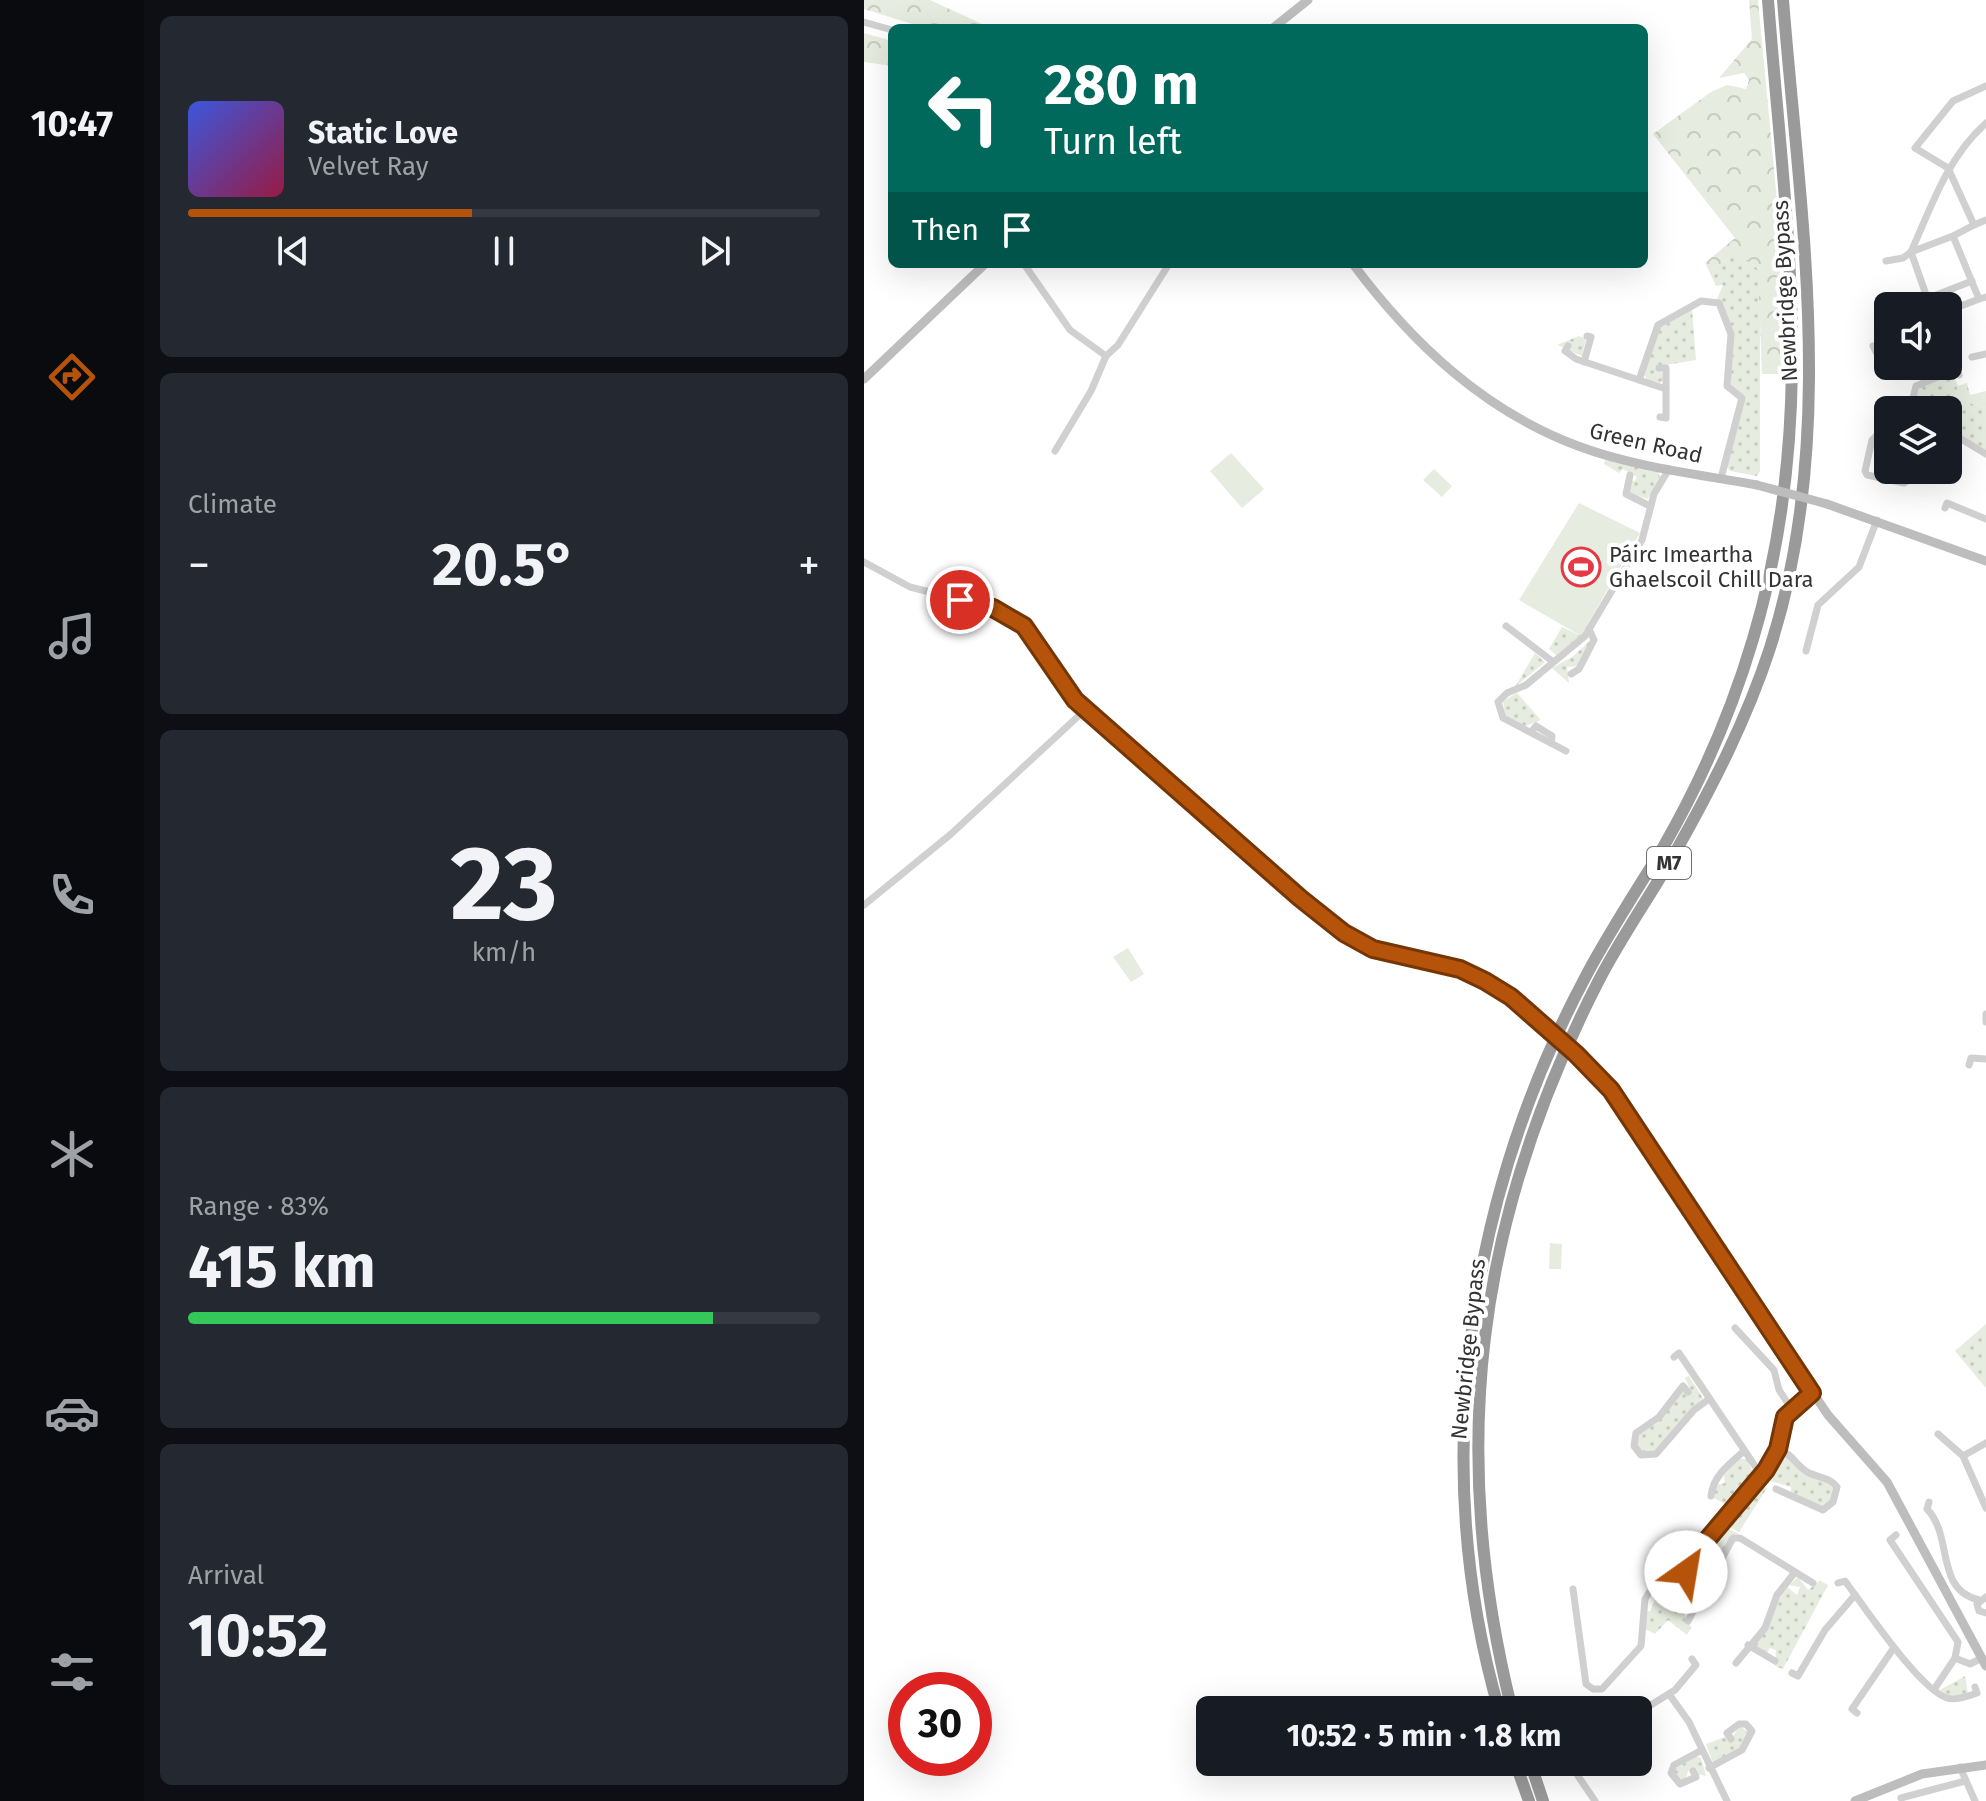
<!DOCTYPE html>
<html lang="en">
<head>
<meta charset="utf-8">
<style>
  body { margin:0; font-family:"Fira Sans",sans-serif; background:#242831; color:#f1f3f6; height:100vh; display:flex; flex-direction:column; font-size:30px; white-space:nowrap }
  * { box-sizing:border-box; margin:0 }
  p { font-size:26px; color:#9ea1a6 }
  .icon { flex:none; width:44px; height:44px; fill:none; stroke:currentColor; stroke-width:2; stroke-linecap:round; stroke-linejoin:round }
  .map { position:relative; flex:1; overflow:hidden }
  .side { display:flex; flex-direction:column; gap:16px; padding:16px; background:#0d0f14; width:720px }
  .side>* { flex:none }
  .guide { position:absolute; left:24px; top:24px; width:760px; height:244px; border-radius:12px; box-shadow:0 8px 32px #0002; background:#00695c; color:#fff; overflow:hidden }
  .buttons { position:absolute; left:1010px; top:292px; display:grid; gap:16px }
  .buttons a { display:grid; place-items:center; width:88px; height:88px; border-radius:12px; background:#171b24; box-shadow:0 8px 32px #0002; font-size:40px }
  .speed { position:absolute; left:24px; top:1672px; display:flex; gap:16px; font-size:40px; font-weight:700; text-align:center }
  .speed>* { display:grid; place-content:center; width:104px; height:104px; border-radius:50%; background:#171b24; box-shadow:0 8px 32px #0002; line-height:1 }
  .speed .limit { border:12px solid #d22; background:#fff; color:#111 }
  .pin { position:absolute; display:grid; place-items:center; width:68px; height:68px; color:#fff; margin:-34px; border:4px solid #fff; border-radius:50%; box-shadow:0 2px 8px #0007 }
  .me { position:absolute; width:88px; margin:-44px; rotate:32deg; stroke-linejoin:round; filter:drop-shadow(0 0 6px #0008) }
  .turn { display:flex; align-items:center; gap:28px; height:168px; padding:0 24px; font-size:36px }
  .turn .icon { width:104px; height:104px; stroke-width:2.5 }
  .turn b { display:block; font-size:56px; line-height:68px }
  .then { display:flex; align-items:center; height:76px; padding:0 24px; background:#0003; gap:16px; font-size:30px }
  .big { font-size:60px; font-weight:700; line-height:1.1 }
  .side .card { flex:1; display:flex; flex-direction:column; justify-content:center; gap:12px; min-width:0; padding:0 28px; border-radius:12px; background:#242831 }
  .side .dial { align-items:center; gap:0 }
  .dial b { font-size:104px; line-height:1 }
  .song { display:flex; align-items:center; gap:24px }
  .cover { width:96px; height:96px; border-radius:12px; background:linear-gradient(135deg,hsl(230 70% 55%),hsl(340 70% 35%)) }
  .played { height:8px; border-radius:4px; background:linear-gradient(90deg,#b45309 45%,#363941 45%) }
  .keys { display:flex; justify-content:space-around; direction:ltr }
  .heat { display:flex; justify-content:space-between; align-items:center; font-size:44px; direction:ltr }
  .charge { height:12px; border-radius:6px; background:linear-gradient(90deg,#34c759 83%,#363941 0) }
  .trip { position:absolute; left:332px; top:1696px; width:456px; height:80px; border-radius:12px; background:#171b24; box-shadow:0 8px 32px #0002; font-weight:700; line-height:80px; text-align:center }
  main { display:flex; flex:1; min-height:0 }
  .tab-bar { display:flex; flex-direction:column; width:144px; justify-content:space-around; align-items:center; background:#090b0e; color:#9ea1a6 }
  .tab-bar .icon { width:56px; height:56px }
  .tab-bar .active { color:#b45309 }
  .tab-bar b { font-size:36px; color:#f1f3f6 }
  .map>svg:first-child { display:block }
  .grass { fill:url(#grass-dots) }
  .forest { fill:url(#forest-crowns) }
  .pitch { fill:#e6ecdf }
  .lines { fill:none; stroke-linecap:round; stroke-linejoin:round }
  .street { stroke:#d0d0d0; stroke-width:7 }
  .secondary { stroke:#bdbdbd; stroke-width:9 }
  .highway { stroke:#9a9a9a; stroke-width:12 }
  .street-bridge { stroke:#d0d0d0; stroke-width:7 }
  .secondary-bridge { stroke:#bdbdbd; stroke-width:9 }
  .route-casing { stroke:#753606; stroke-width:20 }
  .route { stroke:#b45309; stroke-width:14 }
  .labels { text-anchor:middle; dominant-baseline:central; stroke-width:8; stroke-linejoin:round; paint-order:stroke }
  .shield { fill:#fff; stroke:#707070; stroke-width:2 }
  .shield-label { font-size:20px; font-weight:bold; fill:#333 }
  .street-label { font-size:22px; fill:#333; stroke:#fff }
  .poi-label { font-size:22px; fill:#333; stroke:#fff; text-anchor:start }
</style>
</head>
<body>
<main>
<nav class="tab-bar">
<b>10:47</b>
<svg class="icon active" aria-label="directions" viewBox="0 0 24 24"><path d="M12 3l9 9-9 9-9-9zM9 14v-3h6M13 9l2 2-2 2"/></svg>
<svg class="icon" aria-label="music" viewBox="0 0 24 24"><path d="M9 18V5l10-2v13"/><circle cx="6" cy="18" r="3"/><circle cx="16" cy="16" r="3"/></svg>
<svg class="icon" aria-label="phone" viewBox="0 0 24 24"><path d="M5 4h4l2 5-3 2q2 4 5 5l2-3 5 2v4C11 20 4 13 5 4z"/></svg>
<svg class="icon" aria-label="climate" viewBox="0 0 24 24"><path d="M12 3v18M4 7l16 10M4 17L20 7"/></svg>
<svg class="icon" aria-label="car" viewBox="0 0 24 24"><path d="M5 17H2v-5l4-1 3-4h7l3 4 3 1v5h-3M9 17h6M6 11h13"/><circle cx="7" cy="17" r="2"/><circle cx="17" cy="17" r="2"/></svg>
<svg class="icon" aria-label="filters" viewBox="0 0 24 24"><path d="M4 7h16M4 17h16"/><circle cx="9" cy="7" r="2"/><circle cx="15" cy="17" r="2"/></svg>
</nav>
<section class="side">
<div class="card">
<div class="song"><i class="cover"></i><div><b>Static Love</b><p>Velvet Ray</p></div></div>
<div class="played"></div>
<div class="keys"><svg class="icon" aria-label="previous" viewBox="0 0 24 24"><path d="M18 5L8 12l10 7zM5 5v14"/></svg><svg class="icon" aria-label="pause" viewBox="0 0 24 24"><path d="M8 5v14M16 5v14"/></svg><svg class="icon" aria-label="next" viewBox="0 0 24 24"><path d="M6 5l10 7-10 7zM19 5v14"/></svg></div>
</div>
<div class="card"><p>Climate</p>
<div class="heat"><a>−</a><b class="big">20.5°</b><a>+</a></div>
</div>
<div class="card dial"><b>23</b><p>km/h</p></div>
<div class="card"><p>Range · 83%</p><b class="big">415 km</b><div class="charge"></div></div>
<div class="card"><p>Arrival</p><b class="big">10:52</b></div>
</section>
<div class="map">
<svg width="1122" height="1801" viewBox="0 0 1122 1801">
  <defs>
    <pattern id="grass-dots" width="8" height="8" patternUnits="userSpaceOnUse" patternTransform="scale(2)"><rect width="8" height="8" fill="#e6ecdf"/><path d="M2 2h.1M6 6h.1" fill="none" stroke="#c6cbc0" stroke-width="1.8" stroke-linecap="round"/></pattern>
    <pattern id="forest-crowns" width="20" height="18" patternUnits="userSpaceOnUse" patternTransform="scale(2)"><rect width="20" height="18" fill="#e6ecdf"/><path d="M2 6a3 3 0 1 1 6 0M12 15a3 3 0 1 1 6 0" fill="none" stroke="#c6cbc0"/></pattern>
  </defs>
  <rect width="100%" height="100%" fill="#fff"/>
  <!-- grass -->
  <g class="grass">
    <path d="M 865,258 L 881,258 L 894,269 L 896,283 L 896,471 L 893,476 L 866,471 L 862,466 L 881,396 L 866,385 L 870,333 L 857,301 L 853,299 L 859,285 L 852,286 L 845,271 Z"/>
    <path d="M 828,309 L 832,360 L 795,366 L 800,379 L 796,383 L 783,380 L 780,374 L 794,329 Z"/>
    <path d="M 715,336 L 722,339 L 718,356 L 706,351 L 707,346 L 703,343 L 699,347 L 693,345 Z"/>
    <path d="M 1089,375 C 1091,392 1105,406 1122,408 L 1122,450 L 1084,428 L 1084,410 L 1049,409 L 1056,387 Z"/>
    <path d="M 741,460 L 794,471 L 796,478 L 784,499 L 765,493 L 766,480 L 771,481 L 773,477 L 759,469 L 755,473 L 740,464 Z"/>
    <path d="M 698,627 L 717,636 L 692,655 L 685,649 Z"/>
    <path d="M 728,639 L 713,666 L 703,667 L 705,683 L 688,668 L 708,657 Z"/>
    <path d="M 671,653 L 681,662 L 651,687 Z"/>
    <path d="M 653,693 L 676,719 L 675,721 L 661,726 L 641,716 L 639,701 Z"/>
    <path d="M 1122,1324 L 1122,1388 L 1091,1351 Z"/>
    <path d="M 825,1376 L 839,1398 L 791,1452 L 778,1452 L 773,1445 L 776,1433 L 793,1423 L 818,1392 L 827,1391 L 821,1378 Z"/>
    <path d="M 917,1454 L 971,1488 L 967,1502 L 956,1508 L 927,1493 L 927,1487 L 906,1481 Z"/>
    <path d="M 875,1459 L 883,1459 L 891,1477 L 866,1507 L 861,1508 L 861,1504 L 850,1498 L 852,1485 L 861,1483 L 860,1475 Z"/>
    <path d="M 896,1485 L 903,1488 L 875,1532 L 863,1526 Z"/>
    <path d="M 861,1527 L 875,1534 L 869,1535 L 844,1579 L 836,1579 L 828,1566 Z"/>
    <path d="M 805,1568 L 819,1570 L 836,1590 L 829,1608 L 820,1613 L 827,1628 L 823,1635 L 804,1620 L 791,1634 L 781,1629 L 781,1611 L 786,1611 L 801,1579 L 798,1576 Z"/>
    <path d="M 934,1577 L 944,1590 L 956,1581 L 964,1585 L 919,1669 L 911,1666 L 912,1650 L 906,1648 L 903,1653 L 892,1649 L 890,1643 C 906,1626 909,1605 923,1587 L 933,1595 L 936,1587 L 925,1585 Z"/>
    <path d="M 1101,1676 L 1104,1694 L 1084,1696 L 1076,1690 Z"/>
    <path d="M 876,1726 L 885,1733 L 875,1749 L 849,1763 L 842,1744 L 861,1737 L 865,1742 Z"/>
    <path d="M 831,1756 L 837,1758 L 842,1776 L 833,1774 L 830,1768 L 824,1771 L 822,1780 L 813,1780 L 810,1770 Z"/>
  </g>
  <!-- forest -->
  <g class="forest">
    <path d="M 0,0 L 66,0 L 127,28 L 61,28 L 0,9 Z"/>
    <path d="M 885,0 L 894,0 L 915,222 L 918,374 L 898,374 L 894,269 L 881,258 L 865,258 L 845,271 L 841,263 L 871,238 L 789,134 L 847,92 L 863,85 L 882,89 L 885,80 L 880,73 L 855,78 L 888,39 Z"/>
    <path d="M 0,33 L 28,41 L 28,66 L 0,62 Z"/>
    <path d="M 1089,375 L 1094,386 L 1103,383 L 1106,395 L 1122,391 L 1122,408 C 1103,406 1092,394 1089,375 Z"/>
  </g>
  <!-- pitch -->
  <g class="pitch">
    <path d="M 367,453 L 400,489 L 378,508 L 346,471 Z"/>
    <path d="M 570,469 L 588,486 L 578,497 L 559,480 Z"/>
    <path d="M 715,503 L 776,533 L 717,636 L 655,600 Z"/>
    <path d="M 264,948 L 280,974 L 267,982 L 249,957 Z"/>
    <path d="M 686,1243 L 698,1244 L 697,1269 L 685,1269 Z"/>
  </g>
  <g class="lines">
    <!-- street -->
    <g class="street">
      <path d="M 0,22 L 28,30"/>
      <path d="M 1122,86 L 1089,101 L 1051,148 L 1084,168 L 1110,225 L 1122,220"/>
      <path d="M 1110,225 L 1089,236 L 1115,299 L 1122,297"/>
      <path d="M 1022,261 L 1039,258 L 1047,252 C 1068,205 1083,158 1122,123"/>
      <path d="M 160,264 L 206,330 L 242,356 L 254,345 L 305,264"/>
      <path d="M 1062,299 L 1108,281"/>
      <path d="M 1066,306 L 1047,252 L 1089,236"/>
      <path d="M 1084,311 L 1115,299"/>
      <path d="M 1014,320 L 1024,340"/>
      <path d="M 704,346 L 701,351 L 712,359 L 802,389"/>
      <path d="M 1108,357 L 1122,354"/>
      <path d="M 1016,360 L 1009,346 L 1024,341"/>
      <path d="M 720,362 L 727,337 L 723,336"/>
      <path d="M 795,368 L 802,368 L 802,418 L 796,417"/>
      <path d="M 775,380 L 794,325 L 837,301 L 855,303 L 867,334 L 863,386 L 878,398 L 857,478"/>
      <path d="M 1046,410 L 1052,386 L 1093,369 L 1095,375"/>
      <path d="M 1024,425 L 1008,440 L 1001,471 L 1003,475 L 1040,483 L 1045,480"/>
      <path d="M 1084,431 L 1122,454"/>
      <path d="M 191,451 L 227,391 L 242,356"/>
      <path d="M 766,475 L 762,494 L 786,506"/>
      <path d="M 1081,508 L 1083,503 L 1122,519"/>
      <path d="M 0,562 L 46,587 L 129,608 L 147,616 L 175,645 L 211,700 L 436,898 L 509,949 L 596,969 L 621,981 L 647,997 L 674,1022"/>
      <path d="M 642,626 L 688,661"/>
      <path d="M 942,651 L 954,605 L 995,567 L 1013,520"/>
      <path d="M 707,674 L 715,669 L 730,640 L 725,629"/>
      <path d="M 667,732 L 672,726 L 688,736 L 687,743"/>
      <path d="M 702,751 L 639,718 L 634,702 L 643,693 L 662,685 L 721,636 L 778,540 L 790,494 L 805,469"/>
      <path d="M 0,905 L 87,834 L 222,709"/>
      <path d="M 1122,1014 L 1122,1022"/>
      <path d="M 712,1054 L 747,1090 L 884,1297"/>
      <path d="M 1105,1065 L 1107,1058 L 1122,1059"/>
      <path d="M 871,1328 L 910,1370 L 915,1390 L 927,1408"/>
      <path d="M 810,1357 L 815,1353 L 897,1475"/>
      <path d="M 824,1392 L 819,1386 L 795,1417 L 772,1433 L 770,1446 L 777,1455 L 792,1454 L 830,1410 L 845,1399"/>
      <path d="M 1074,1434 L 1099,1456 L 1122,1508"/>
      <path d="M 1099,1456 L 1122,1443"/>
      <path d="M 912,1489 L 959,1510 L 969,1502 L 973,1487 C 965,1477 956,1478 945,1473 C 932,1466 929,1454 914,1449"/>
      <path d="M 847,1496 C 849,1476 865,1464 880,1451"/>
      <path d="M 1065,1502 L 1063,1509 C 1090,1537 1070,1589 1115,1600"/>
      <path d="M 1032,1535 L 1026,1540 L 1094,1642 L 1091,1658 L 1071,1688"/>
      <path d="M 974,1583 L 981,1581 C 1000,1606 1055,1689 1083,1698 C 1091,1701 1105,1696 1113,1693 L 1111,1687"/>
      <path d="M 709,1589 L 722,1684 L 729,1689 L 738,1689 L 777,1646 L 781,1599 L 821,1535 L 828,1538"/>
      <path d="M 841,1589 L 826,1576 L 821,1566 C 848,1534 877,1503 902,1470 C 926,1438 906,1421 948,1393"/>
      <path d="M 1122,1597 L 1113,1604 L 1115,1611 L 1122,1613"/>
      <path d="M 824,1621 L 869,1538 L 876,1538 L 949,1583"/>
      <path d="M 884,1645 L 911,1661"/>
      <path d="M 1091,1658 L 1106,1664 L 1118,1658"/>
      <path d="M 872,1663 L 901,1628 L 913,1595 L 931,1572"/>
      <path d="M 928,1673 L 934,1676 L 961,1630 L 991,1595"/>
      <path d="M 805,1694 L 825,1722 L 863,1801"/>
      <path d="M 774,1713 L 811,1690 L 832,1665 L 828,1659"/>
      <path d="M 993,1713 L 988,1709 L 1029,1649"/>
      <path d="M 710,1762 L 714,1776 L 731,1801"/>
      <path d="M 1096,1767 L 1111,1801"/>
      <path d="M 845,1768 L 878,1750 L 888,1731 L 882,1724 L 875,1724 L 863,1733 L 867,1739"/>
      <path d="M 829,1771 L 832,1777 L 816,1784 L 807,1773 L 810,1765 L 838,1750"/>
      <path d="M 1037,1798 L 1101,1781"/>
    </g>
    <!-- secondary -->
    <g class="secondary">
      <path d="M 409,28 L 444,0"/>
      <path d="M 489,264 C 548,343 620,411 714,446 C 770,467 833,474 893,485"/>
      <path d="M 0,379 L 121,264"/>
      <path d="M 963,504 L 1122,561"/>
      <path d="M 884,1297 L 964,1415 L 1023,1482 L 1122,1666"/>
      <path d="M 991,1801 L 1058,1774 L 1122,1765"/>
    </g>
    <!-- highway -->
    <g class="highway">
      <path d="M 635,1710 C 564,1464 603,1198 723,974 C 747,929 775,887 801,844 C 838,779 868,710 889,639 C 955,419 921,223 904,0"/>
      <path d="M 648,1710 C 583,1450 612,1220 734,982 C 757,937 787,895 812,851 C 848,787 883,719 906,648 C 974,437 936,216 919,0"/>
      <path d="M 651,1762 L 665,1801"/>
      <path d="M 666,1762 L 679,1801"/>
    </g>
    <!-- street-bridge -->
    <path class="street-bridge" d="M 674,1022 L 712,1054"/>
    <!-- secondary-bridge -->
    <path class="secondary-bridge" d="M 893,485 L 963,504"/>
  </g>
  <g class="lines">
    <defs>
      <path id="route" d="M 96,600 L 129,608 L 160,626 L 211,700 L 436,898 L 480,933 L 509,949 L 596,969 L 621,981 L 647,997 L 712,1054 L 747,1090 L 948,1393 L 921,1417 L 914,1449 L 902,1470 L 821,1566 L 822,1572"/>
    </defs>
    <!-- route casing -->
    <use href="#route" class="route-casing"/>
    <!-- route -->
    <use href="#route" class="route"/>
  </g>
  <!-- icons -->
  <defs>
    <symbol id="stadium-ring" viewBox="-11 -11 22 22"><circle r="9.5" fill="#fff" stroke="#e63946" stroke-width="1.5"/><path d="M0-5a6.5 5 0 1 0 0 10a6.5 5 0 1 0 0-10ZM-3.5-1.8h7v3.6h-7Z" fill="#e63946"/></symbol>
  </defs>
  <g fill-rule="evenodd">
    <use href="#stadium-ring" x="695" y="545" width="44" height="44"/>
  </g>
  <g class="labels">
    <!-- shield labels -->
    <rect class="shield" x="783" y="847" width="44" height="32" rx="6"/>
    <g class="shield-label">
      <text x="805" y="863">M7</text>
    </g>
    <!-- street labels -->
    <g class="street-label">
      <text transform="translate(921 291) rotate(-93)">Newbridge Bypass</text>
      <text transform="translate(782 443) rotate(13)">Green Road</text>
      <text transform="translate(604 1349) rotate(-84)">Newbridge Bypass</text>
    </g>
    <!-- poi labels -->
    <g class="poi-label">
      <text x="745" y="554">Páirc Imeartha<tspan x="745" dy="25">Ghaelscoil Chill Dara</tspan></text>
    </g>
  </g>
</svg>
<div class="buttons">
<a><svg class="icon" aria-label="sound" viewBox="0 0 24 24"><path d="M4 9h4l5-4v14l-5-4H4zM17 9q2 3 0 6"/></svg></a>
<a><svg class="icon" aria-label="layers" viewBox="0 0 24 24"><path d="M12 4l9 5-9 5-9-5zM3 14l9 5 9-5"/></svg></a>
</div>
<div class="speed"><div class="limit">30</div></div>
<div class="pin" style="left:96px;top:600px;background:#d93025"><svg class="icon" aria-label="arrive" viewBox="0 0 24 24"><path d="M6 21V4h12l-3 4 3 4H6"/></svg></div>
<svg class="me" style="left:822px;top:1572px" viewBox="-20 -20 40 40"><circle r="19" fill="#fff"/><path d="M0-13L10 11 0 6-10 11z" fill="#b45309"/></svg>
<div class="trip">10:52 · 5 min · 1.8 km</div>
<div class="guide">
<div class="turn"><svg class="icon" aria-label="left" viewBox="0 0 24 24"><path d="M17 20v-9H6M10 6l-5 5 5 5"/></svg><div><b>280 m</b>Turn left</div></div>
<div class="then">Then<svg class="icon" aria-label="arrive" viewBox="0 0 24 24"><path d="M6 21V4h12l-3 4 3 4H6"/></svg></div>
</div>
</div>
</main>
</body>
</html>
